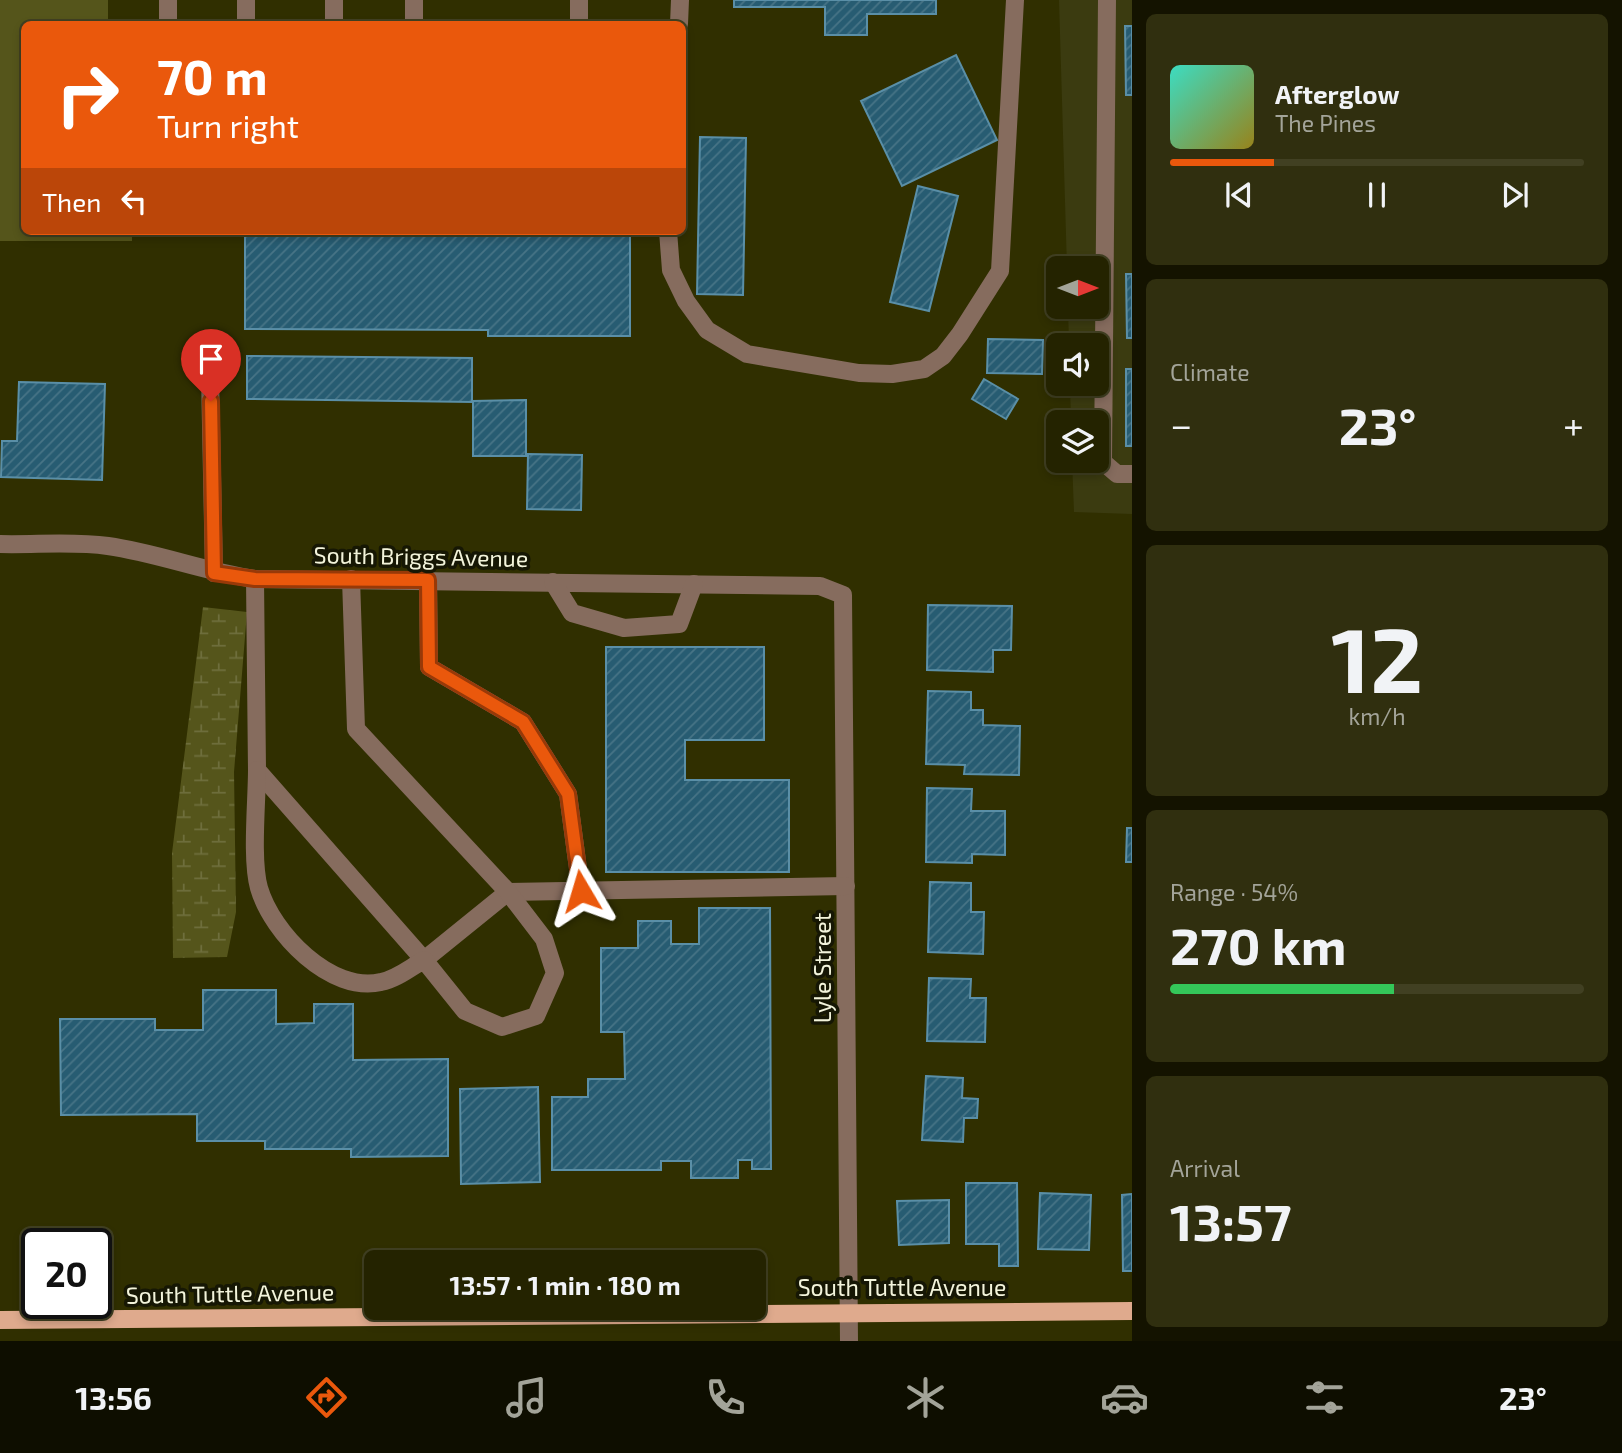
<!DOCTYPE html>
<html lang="en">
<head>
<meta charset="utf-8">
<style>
  body { margin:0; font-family:"Exo 2",sans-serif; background:#302f0f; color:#f1f3f6; height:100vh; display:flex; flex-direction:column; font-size:26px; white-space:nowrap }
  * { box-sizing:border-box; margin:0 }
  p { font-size:23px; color:#a3a499 }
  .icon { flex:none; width:38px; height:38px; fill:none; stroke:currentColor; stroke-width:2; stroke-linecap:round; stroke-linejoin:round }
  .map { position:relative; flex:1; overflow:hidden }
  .sheet { display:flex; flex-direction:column; gap:14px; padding:14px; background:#141300; width:490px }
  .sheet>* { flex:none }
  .banner { position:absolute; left:21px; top:21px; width:665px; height:214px; border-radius:10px; box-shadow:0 4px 10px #0003,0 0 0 2px #414022; background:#ea580c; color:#fff; overflow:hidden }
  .needle { width:46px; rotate:90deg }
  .fabs { position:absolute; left:1046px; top:256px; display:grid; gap:14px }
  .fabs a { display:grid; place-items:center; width:63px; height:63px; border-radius:10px; background:#242300; box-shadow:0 4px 10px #0003,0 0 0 2px #414022; font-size:35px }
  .speed { position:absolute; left:21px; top:1228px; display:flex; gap:14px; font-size:35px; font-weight:700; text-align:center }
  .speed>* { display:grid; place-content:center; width:91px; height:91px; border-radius:50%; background:#242300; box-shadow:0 4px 10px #0003,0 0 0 2px #414022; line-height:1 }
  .speed .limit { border:4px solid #111; border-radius:10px; background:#fff; color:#111 }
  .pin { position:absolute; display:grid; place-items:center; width:60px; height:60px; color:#fff; margin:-72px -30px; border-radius:50% 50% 50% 0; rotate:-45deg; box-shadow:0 0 7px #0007 }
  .pin .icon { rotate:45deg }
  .me { position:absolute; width:77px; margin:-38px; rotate:353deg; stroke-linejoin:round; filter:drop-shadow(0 0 5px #0008) }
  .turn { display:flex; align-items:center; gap:24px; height:147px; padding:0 21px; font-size:32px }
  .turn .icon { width:91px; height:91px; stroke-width:2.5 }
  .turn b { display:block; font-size:49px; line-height:60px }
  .then { display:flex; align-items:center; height:66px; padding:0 21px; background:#0003; gap:14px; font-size:26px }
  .big { font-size:52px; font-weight:700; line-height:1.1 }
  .sheet .widget { flex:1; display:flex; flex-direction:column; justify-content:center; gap:10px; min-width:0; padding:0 24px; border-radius:10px; background:#302f0f }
  .sheet .dial { align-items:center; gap:0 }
  .dial b { font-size:91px; line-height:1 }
  .song { display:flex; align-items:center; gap:21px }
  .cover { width:84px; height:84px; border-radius:10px; background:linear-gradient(135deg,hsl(170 70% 55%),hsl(50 70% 35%)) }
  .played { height:7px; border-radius:4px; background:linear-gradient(90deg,#ea580c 25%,#414022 25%) }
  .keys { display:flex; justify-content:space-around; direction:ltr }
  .heat { display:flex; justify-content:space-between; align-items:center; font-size:38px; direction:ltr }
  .charge { height:10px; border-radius:5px; background:linear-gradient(90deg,#34c759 54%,#414022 0) }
  .trip { position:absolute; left:364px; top:1250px; width:402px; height:70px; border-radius:10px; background:#242300; box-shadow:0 4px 10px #0003,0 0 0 2px #414022; font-weight:700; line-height:70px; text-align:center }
  .dock { display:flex; height:112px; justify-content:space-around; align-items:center; background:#0e0e00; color:#a3a499 }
  .dock .icon { width:49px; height:49px }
  .dock .selected { color:#ea580c }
  .dock b { font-size:32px; color:#f1f3f6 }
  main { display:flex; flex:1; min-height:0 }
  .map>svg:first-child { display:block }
  .built { fill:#3b3b10 }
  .wetland { fill:url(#wetland-marsh) }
  .pitch { fill:#55551b }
  .building { fill:url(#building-hatch); stroke:#5a8fa7; stroke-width:2 }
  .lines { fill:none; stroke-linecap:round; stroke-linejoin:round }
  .minor { stroke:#866c5e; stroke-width:18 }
  .major { stroke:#dfaa8d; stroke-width:18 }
  .route-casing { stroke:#983908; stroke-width:18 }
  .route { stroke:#ea580c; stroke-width:12 }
  .labels { text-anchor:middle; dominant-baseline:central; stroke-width:7; stroke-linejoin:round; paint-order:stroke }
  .street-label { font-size:23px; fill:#f3f4db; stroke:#161704 }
</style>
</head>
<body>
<main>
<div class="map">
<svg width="1132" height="1341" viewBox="0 0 1132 1341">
  <defs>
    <pattern id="wetland-marsh" width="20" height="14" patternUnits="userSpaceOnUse" patternTransform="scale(1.75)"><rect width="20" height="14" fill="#55551b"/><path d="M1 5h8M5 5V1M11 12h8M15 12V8" fill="none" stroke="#6e6e3c"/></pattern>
    <pattern id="building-hatch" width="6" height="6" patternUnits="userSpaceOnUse" patternTransform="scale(1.75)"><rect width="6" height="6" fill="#275c72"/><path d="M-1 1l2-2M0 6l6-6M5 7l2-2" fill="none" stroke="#477486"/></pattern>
  </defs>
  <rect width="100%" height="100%" fill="#302f00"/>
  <!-- built -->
  <path class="built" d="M 1059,0 L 1132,0 L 1132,514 L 1074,512 L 1072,460 L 1097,460 L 1097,422 L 1071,422 L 1070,383 L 1097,383 L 1097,345 L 1069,345 L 1068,306 L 1097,306 L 1097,268 L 1067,268 Z"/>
  <!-- wetland -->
  <path class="wetland" d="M 203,607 L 247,612 L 234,772 L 236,912 L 227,957 L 173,958 L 172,853 Z"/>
  <!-- pitch -->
  <path class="pitch" d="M 0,0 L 108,0 L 108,24 L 24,24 L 24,231 L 132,231 L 132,241 L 0,241 Z"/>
  <!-- building -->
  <g class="building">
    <path d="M 734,0 L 936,0 L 936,14 L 867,14 L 867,35 L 825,35 L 825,7 L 734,7 Z"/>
    <path d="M 1125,26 L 1132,26 L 1132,95 L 1126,95 Z"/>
    <path d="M 956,55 L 997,140 L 902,186 L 861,101 Z"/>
    <path d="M 700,137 L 746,138 L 743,295 L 697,294 Z"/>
    <path d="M 918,186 L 958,196 L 929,311 L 890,302 Z"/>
    <path d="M 245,231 L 630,231 L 630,336 L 488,336 L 488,330 L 245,329 Z"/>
    <path d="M 1126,274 L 1132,274 L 1132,338 L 1127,338 Z"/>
    <path d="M 988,339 L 1043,340 L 1042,374 L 987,373 Z"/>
    <path d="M 247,356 L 472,358 L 472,402 L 247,399 Z"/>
    <rect x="1126" y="369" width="6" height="77"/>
    <path d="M 984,379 L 1018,399 L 1006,419 L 972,399 Z"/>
    <path d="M 19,382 L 105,384 L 102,480 L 1,477 L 2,441 L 17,441 Z"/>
    <path d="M 526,400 L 526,456 L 473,456 L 473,401 Z"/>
    <path d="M 528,454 L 582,455 L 581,510 L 527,509 Z"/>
    <path d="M 928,605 L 1012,606 L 1011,650 L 993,650 L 993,672 L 927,670 Z"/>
    <path d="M 606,647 L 764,647 L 764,740 L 685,740 L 685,780 L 789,780 L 789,872 L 606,872 Z"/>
    <path d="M 928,691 L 971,692 L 971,710 L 983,710 L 983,725 L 1020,726 L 1019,775 L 964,774 L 965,765 L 926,764 Z"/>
    <path d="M 927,788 L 972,789 L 971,811 L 1005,811 L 1005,855 L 972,854 L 972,863 L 926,862 Z"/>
    <path d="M 1127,828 L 1132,828 L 1132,862 L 1126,862 Z"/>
    <path d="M 930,882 L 971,883 L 971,912 L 984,912 L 983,954 L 928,952 Z"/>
    <path d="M 699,908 L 770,908 L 771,1169 L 752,1169 L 752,1160 L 738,1160 L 738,1178 L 691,1178 L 691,1161 L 661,1161 L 661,1170 L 552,1170 L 552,1097 L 588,1097 L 588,1079 L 625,1079 L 624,1032 L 601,1032 L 601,948 L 638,948 L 638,921 L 671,921 L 671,944 L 699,944 Z"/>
    <path d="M 929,978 L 971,979 L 970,998 L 986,998 L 985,1042 L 927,1041 Z"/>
    <path d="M 203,990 L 276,990 L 276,1024 L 314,1023 L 314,1004 L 353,1004 L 353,1060 L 448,1059 L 448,1156 L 351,1157 L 351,1149 L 265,1149 L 265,1141 L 197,1141 L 197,1114 L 61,1115 L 60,1019 L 155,1019 L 155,1030 L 203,1030 Z"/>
    <path d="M 926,1076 L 963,1078 L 962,1098 L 978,1099 L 977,1118 L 964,1118 L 963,1142 L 922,1140 Z"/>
    <path d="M 538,1087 L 540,1182 L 461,1184 L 460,1089 Z"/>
    <path d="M 966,1183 L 1017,1183 L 1018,1266 L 999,1266 L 999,1244 L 966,1244 Z"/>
    <path d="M 1040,1193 L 1091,1195 L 1089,1250 L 1038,1249 Z"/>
    <path d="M 1132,1194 L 1132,1271 L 1123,1271 L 1122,1195 Z"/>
    <path d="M 949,1200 L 949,1243 L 899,1245 L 897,1201 Z"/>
  </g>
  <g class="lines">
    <!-- minor -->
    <g class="minor">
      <path d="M 246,0 L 246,24"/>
      <path d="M 334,0 L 334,24"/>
      <path d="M 1107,0 L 1103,462 L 1117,474 L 1132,474"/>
      <path d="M 168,24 L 168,0"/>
      <path d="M 414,24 L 414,0"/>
      <path d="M 579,24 L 579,0"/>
      <path d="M 679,24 L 680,0"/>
      <path d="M 668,231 L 671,270 L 686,301 L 707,330 L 747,354 L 859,373 L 892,374 L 924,369 L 943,356 L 960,334 L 1000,271 L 1015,0"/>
      <path d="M 210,376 L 214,573"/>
      <path d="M 0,544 C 35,545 73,541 108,546 C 158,553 205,572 255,579 L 820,586 L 843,595 L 849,1341"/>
      <path d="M 255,579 L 257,770 L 424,960 L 508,892 L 846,886"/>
      <path d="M 428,580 L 429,667 L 523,722 L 568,794 L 581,891"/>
      <path d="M 553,582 L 572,613 L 624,628 L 679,624 L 694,584"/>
      <path d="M 257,770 C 257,801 251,860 259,888 C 272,933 331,994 381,982 C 397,979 411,967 424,960 L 465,1011 L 502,1027 L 536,1016 L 555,973 L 544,939 L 508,892 L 356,729 L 351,579"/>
    </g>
    <!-- major -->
    <path class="major" d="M 0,1320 L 1132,1311"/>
  </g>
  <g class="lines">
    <defs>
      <path id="route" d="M 211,401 L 214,573 L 255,579 L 428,580 L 429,667 L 523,722 L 568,794 L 581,891"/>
    </defs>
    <!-- route casing -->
    <use href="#route" class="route-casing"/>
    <!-- route -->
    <use href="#route" class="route"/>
  </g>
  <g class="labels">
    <!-- street labels -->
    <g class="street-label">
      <text transform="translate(421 556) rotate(1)">South Briggs Avenue</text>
      <text transform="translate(822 968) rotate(-90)">Lyle Street</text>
      <text x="902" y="1287">South Tuttle Avenue</text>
      <text transform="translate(230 1293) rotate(-1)">South Tuttle Avenue</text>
    </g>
  </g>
</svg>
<div class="fabs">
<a><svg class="needle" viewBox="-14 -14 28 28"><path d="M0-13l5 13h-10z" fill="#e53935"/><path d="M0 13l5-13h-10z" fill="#a3a499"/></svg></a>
<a><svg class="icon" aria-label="sound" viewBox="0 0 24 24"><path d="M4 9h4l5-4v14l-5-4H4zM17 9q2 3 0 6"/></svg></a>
<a><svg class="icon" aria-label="layers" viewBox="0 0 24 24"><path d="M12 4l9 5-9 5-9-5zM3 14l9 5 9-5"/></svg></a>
</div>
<div class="speed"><div class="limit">20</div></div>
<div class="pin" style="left:211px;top:401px;background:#d93025"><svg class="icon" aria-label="arrive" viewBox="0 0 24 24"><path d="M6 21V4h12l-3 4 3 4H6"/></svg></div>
<svg class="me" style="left:581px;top:891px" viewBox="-20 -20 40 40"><path d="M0-17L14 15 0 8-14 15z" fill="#ea580c" stroke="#fff" stroke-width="4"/></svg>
<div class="trip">13:57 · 1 min · 180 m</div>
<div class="banner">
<div class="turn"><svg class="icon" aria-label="right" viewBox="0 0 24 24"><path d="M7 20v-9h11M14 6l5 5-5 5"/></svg><div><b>70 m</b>Turn right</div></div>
<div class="then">Then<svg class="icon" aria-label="left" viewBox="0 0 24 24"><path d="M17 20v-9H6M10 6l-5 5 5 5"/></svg></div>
</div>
</div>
<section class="sheet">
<div class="widget">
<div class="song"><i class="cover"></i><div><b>Afterglow</b><p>The Pines</p></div></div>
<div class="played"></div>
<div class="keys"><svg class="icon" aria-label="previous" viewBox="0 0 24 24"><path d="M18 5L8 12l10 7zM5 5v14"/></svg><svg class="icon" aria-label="pause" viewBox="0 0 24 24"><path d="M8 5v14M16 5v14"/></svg><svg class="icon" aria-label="next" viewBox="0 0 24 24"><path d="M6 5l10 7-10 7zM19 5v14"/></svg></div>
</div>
<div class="widget"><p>Climate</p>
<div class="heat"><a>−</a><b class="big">23°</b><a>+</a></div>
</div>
<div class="widget dial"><b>12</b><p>km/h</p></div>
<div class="widget"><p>Range · 54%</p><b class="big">270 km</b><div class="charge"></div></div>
<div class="widget"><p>Arrival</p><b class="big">13:57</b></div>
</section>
</main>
<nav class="dock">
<b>13:56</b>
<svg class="icon selected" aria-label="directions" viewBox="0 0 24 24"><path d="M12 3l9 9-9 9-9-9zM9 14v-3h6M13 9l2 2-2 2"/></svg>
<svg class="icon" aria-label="music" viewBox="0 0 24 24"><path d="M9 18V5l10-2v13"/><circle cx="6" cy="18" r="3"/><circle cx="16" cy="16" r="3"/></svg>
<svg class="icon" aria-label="phone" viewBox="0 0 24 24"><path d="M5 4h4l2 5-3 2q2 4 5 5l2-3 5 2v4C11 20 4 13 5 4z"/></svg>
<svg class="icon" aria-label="climate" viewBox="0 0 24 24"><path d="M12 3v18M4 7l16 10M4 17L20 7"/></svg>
<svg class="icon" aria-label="car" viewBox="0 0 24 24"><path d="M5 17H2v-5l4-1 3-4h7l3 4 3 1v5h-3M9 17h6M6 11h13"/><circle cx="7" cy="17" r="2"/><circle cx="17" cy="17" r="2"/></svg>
<svg class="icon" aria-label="filters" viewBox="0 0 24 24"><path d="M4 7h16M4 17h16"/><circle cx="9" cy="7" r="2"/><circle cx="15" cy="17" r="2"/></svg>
<b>23°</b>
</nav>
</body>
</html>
